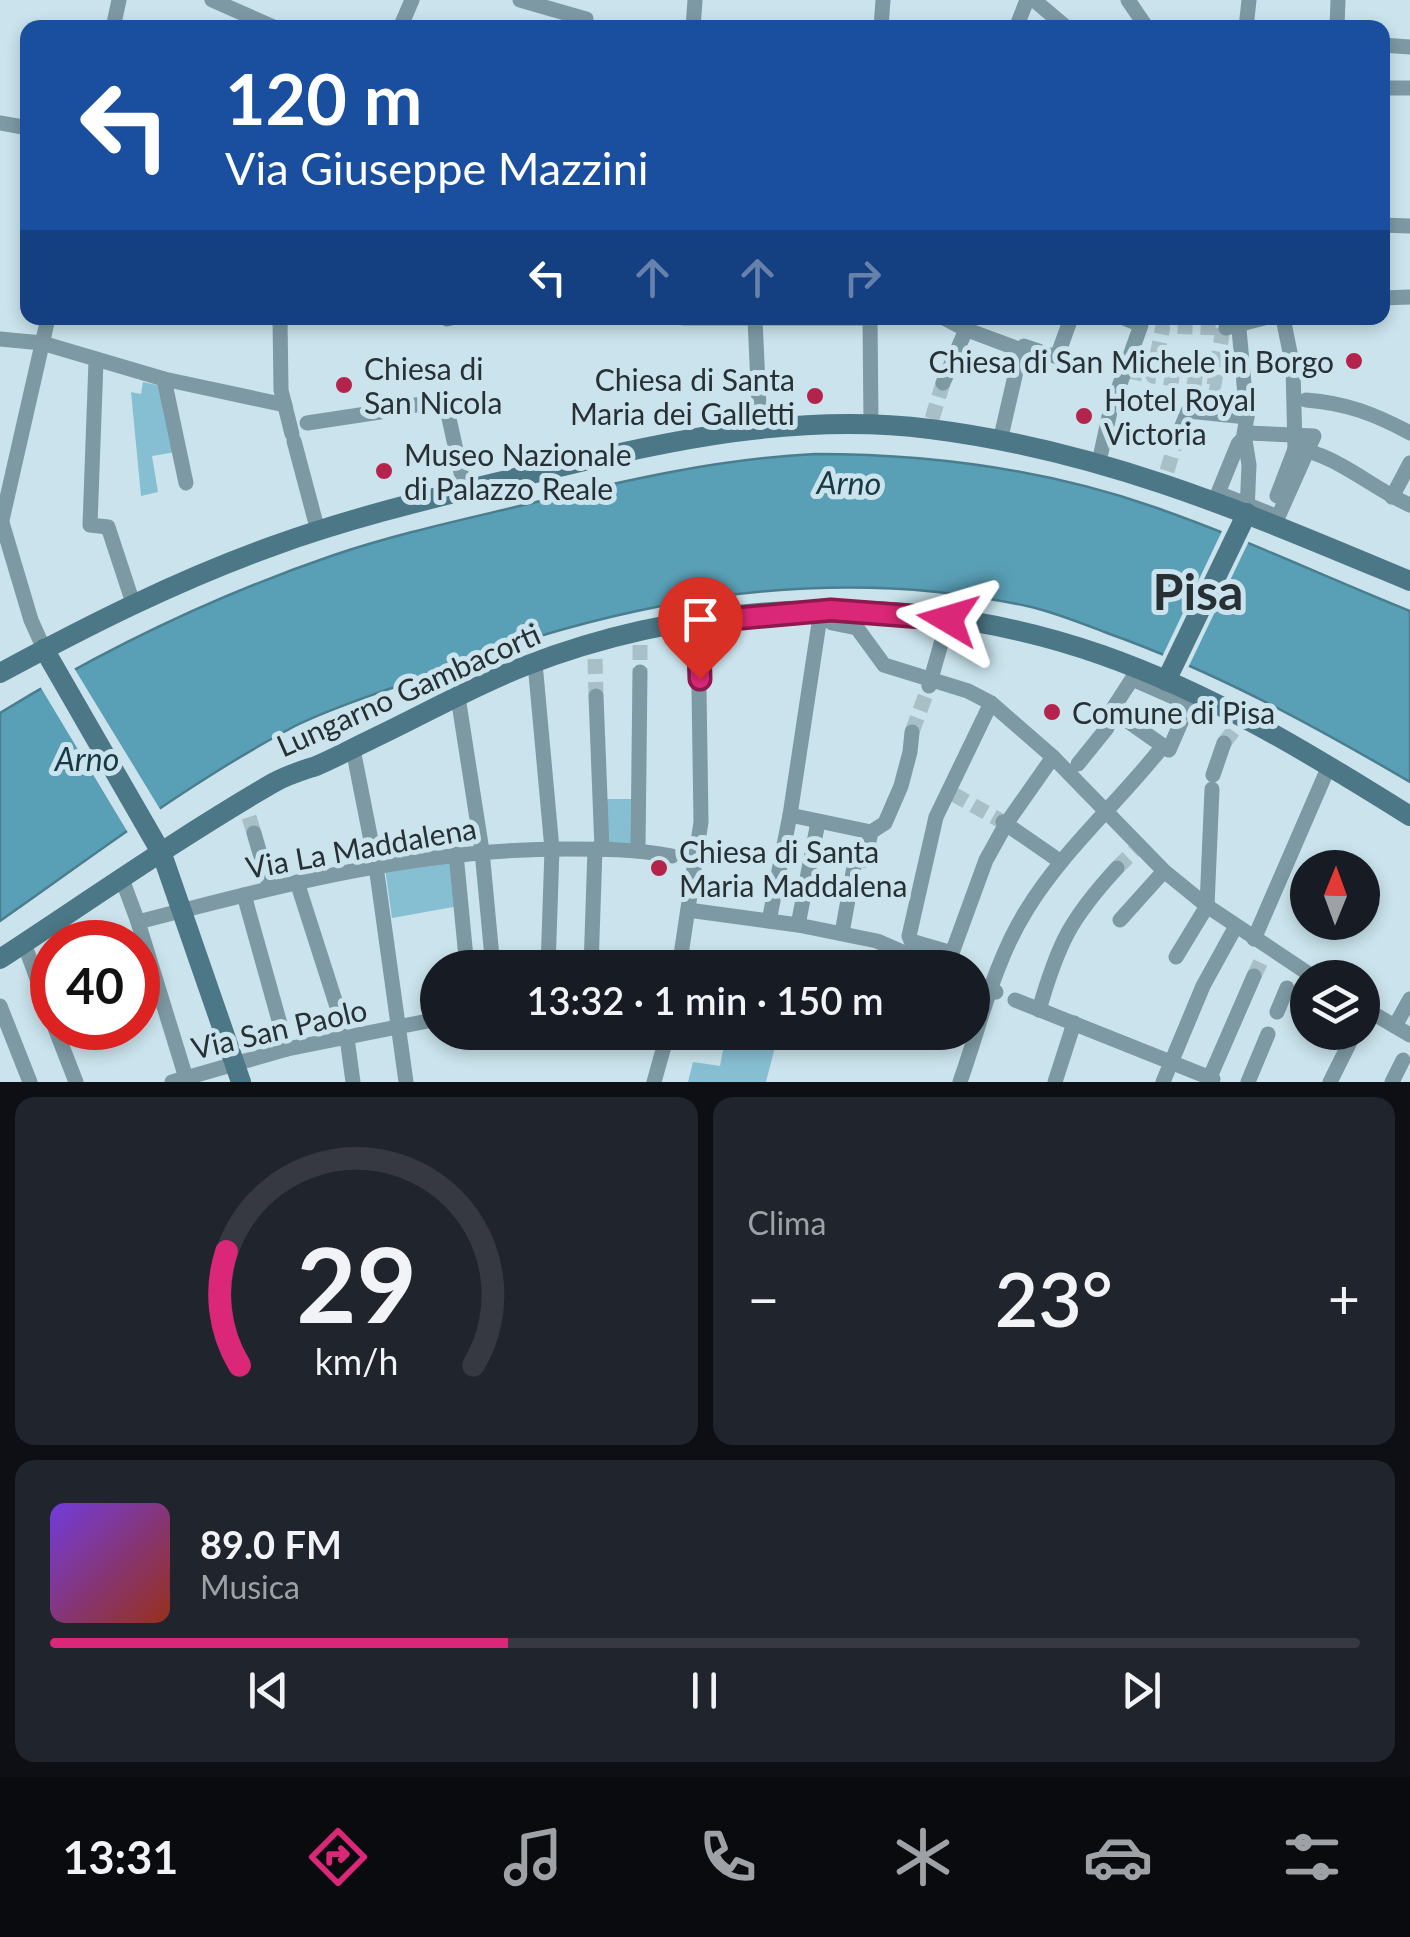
<!DOCTYPE html>
<html lang="it">
<head>
<meta charset="utf-8">
<style>
  body { margin:0; font-family:Lato,sans-serif; background:#20242c; color:#f1f3f6; height:100vh; display:flex; flex-direction:column; font-size:38px; white-space:nowrap }
  * { box-sizing:border-box; margin:0 }
  p { font-size:32px; color:#9ea1a6 }
  .icon { flex:none; width:55px; height:55px; fill:none; stroke:currentColor; stroke-width:2; stroke-linecap:round; stroke-linejoin:round }
  .map { position:relative; height:1082px; overflow:hidden }
  .details { display:flex; flex-direction:column; gap:15px; padding:15px; background:#0d0f14; flex:1 }
  .details>* { flex:none }
  .hud { position:absolute; left:20px; top:20px; width:1370px; height:305px; border-radius:20px; box-shadow:0 5px 15px #0003; background:#1a4fa0; color:#fff; overflow:hidden }
  .needle { width:65px; rotate:1deg }
  .controls { position:absolute; left:1290px; top:850px; display:grid; gap:20px }
  .controls a { display:grid; place-items:center; width:90px; height:90px; border-radius:50%; background:#171b24; box-shadow:0 5px 15px #0003; font-size:50px }
  .speed { position:absolute; left:30px; top:920px; display:flex; gap:20px; font-size:50px; font-weight:700; text-align:center }
  .speed>* { display:grid; place-content:center; width:130px; height:130px; border-radius:50%; background:#171b24; box-shadow:0 5px 15px #0003; line-height:1 }
  .speed .limit { border:15px solid #d22; background:#fff; color:#111 }
  .pin { position:absolute; display:grid; place-items:center; width:85px; height:85px; color:#fff; margin:-102px -42px; border-radius:50% 50% 50% 0; rotate:-45deg; box-shadow:0 0 10px #0007 }
  .pin .icon { rotate:45deg }
  .me { position:absolute; width:110px; margin:-55px; rotate:277deg; stroke-linejoin:round; filter:drop-shadow(0 0 8px #0008) }
  .turn { display:flex; align-items:center; gap:35px; height:210px; padding:0 40px; font-size:45px }
  .turn .icon { width:130px; height:130px; stroke-width:2.5 }
  .turn b { display:block; font-size:70px; line-height:85px }
  .lanes { display:flex; align-items:center; height:95px; padding:0 40px; background:#0003; justify-content:center; gap:50px; direction:ltr }
  .lanes .off { opacity:.35 }
  .big { font-size:75px; font-weight:600; line-height:1.1 }
  .details .tile { flex:1; display:flex; flex-direction:column; justify-content:center; gap:15px; min-width:0; padding:0 35px; border-radius:20px; background:#20242c }
  .details .dial { align-items:center; gap:0 }
  .dial svg { height:260px; overflow:visible; fill:none; stroke:#363941; stroke-width:7; stroke-linecap:round; text-anchor:middle }
  .dial text { fill:#f1f3f6; stroke:none }
  .song { display:flex; align-items:center; gap:30px }
  .cover { width:120px; height:120px; border-radius:15px; background:linear-gradient(135deg,hsl(260 70% 55%),hsl(10 70% 35%)) }
  .played { height:10px; border-radius:5px; background:linear-gradient(90deg,#db2777 35%,#363941 35%) }
  .keys { display:flex; justify-content:space-around; direction:ltr }
  .heat { display:flex; justify-content:space-between; align-items:center; font-size:55px; direction:ltr }
  .details .tiles { flex:1; display:grid; gap:15px; grid-template-columns:1fr 1fr }
  .tile:last-child { grid-column:span 2 }
  .trip { position:absolute; left:420px; top:950px; width:570px; height:100px; border-radius:50px; background:#171b24; box-shadow:0 5px 15px #0003; font-weight:600; line-height:100px; text-align:center }
  .tabs { display:flex; height:160px; justify-content:space-around; align-items:center; background:#090b0e; color:#9ea1a6 }
  .tabs .icon { width:70px; height:70px }
  .tabs .active { color:#db2777 }
  .tabs b { font-size:45px; color:#f1f3f6 }
  .map>svg:first-child { display:block }
  .green { fill:#87bfd2 }
  .water { fill:#599fb6; stroke:#4a7e8f; stroke-width:2.5 }
  .pier { fill:#cae3ec }
  .lines { fill:none; stroke-linecap:round; stroke-linejoin:round }
  .street-tunnel { stroke:#a9bfc7; stroke-width:15; stroke-dasharray:15 8; stroke-linecap:butt }
  .street { stroke:#7d99a3; stroke-width:15 }
  .secondary { stroke:#4c7786; stroke-width:20 }
  .route-casing { stroke:#8e194d; stroke-width:25 }
  .route { stroke:#db2777; stroke-width:18 }
  .poi-dot { fill:#b4234c; stroke:#cae3ec; stroke-width:4 }
  .labels { text-anchor:middle; dominant-baseline:central; stroke-width:10; stroke-linejoin:round; paint-order:stroke }
  .poi-label { font-size:30px; fill:#273135; stroke:#cae3ec; text-anchor:start }
  .street-label { font-size:30px; fill:#273135; stroke:#cae3ec }
  .water-label { font-size:32px; font-style:italic; fill:#173944; stroke:#cae3ec }
  .town-label { font-size:50px; font-weight:bold; fill:#273135; stroke:#cae3ec }
</style>
</head>
<body>
<div class="map">
<svg width="1410" height="1082" viewBox="0 0 1410 1082">
  <rect width="100%" height="100%" fill="#cae3ec"/>
  <!-- green -->
  <g class="green">
    <path d="M 143,382 L 161,386 L 176,452 L 152,456 L 158,492 L 141,496 L 131,392 L 141,394 Z"/>
    <path d="M 606,799 L 637,799 L 635,844 L 607,844 Z"/>
    <path d="M 454,856 L 459,906 L 392,918 L 385,868 Z"/>
    <path d="M 735,1032 L 777,1039 L 766,1082 L 688,1082 L 693,1062 L 720,1066 L 725,1039 Z"/>
  </g>
  <!-- water -->
  <path class="water" d="M 815,454 C 930,454 1045,469 1154,507 C 1241,537 1325,577 1410,611 L 1410,782 C 1313,725 1214,671 1107,633 C 1081,623 1054,612 1027,606 C 813,560 603,604 403,684 C 367,697 329,709 295,726 C 191,781 96,854 0,921 L 0,713 C 106,648 217,595 334,555 C 399,533 466,519 532,503 C 626,480 718,459 815,454 Z"/>
  <!-- pier -->
  <g class="pier">
    <path d="M 1223,529 L 1249,541 L 1187,670 L 1161,659 Z"/>
    <path d="M 71,663 L 163,814 L 130,836 L 38,683 Z"/>
  </g>
  <g class="lines">
    <!-- street-tunnel -->
    <g class="street-tunnel">
      <path d="M 1223,329 L 1214,385 L 1153,376 L 1163,326 L 1226,328"/>
      <path d="M 1128,371 L 1153,376"/>
      <path d="M 932,419 L 943,383"/>
      <path d="M 1167,471 L 1177,438"/>
      <path d="M 640,645 L 640,672"/>
      <path d="M 595,659 L 596,696"/>
      <path d="M 912,732 L 929,686"/>
      <path d="M 1224,743 L 1236,727"/>
      <path d="M 953,794 L 1003,822"/>
      <path d="M 249,817 L 254,833"/>
      <path d="M 1117,868 L 1134,851"/>
      <path d="M 1254,976 L 1263,957"/>
    </g>
    <!-- street -->
    <g class="street">
      <path d="M 212,0 L 276,28"/>
      <path d="M 520,0 L 586,19 L 586,28"/>
      <path d="M 1034,0 L 1067,28"/>
      <path d="M 1128,0 L 1147,28"/>
      <path d="M 113,28 L 119,0"/>
      <path d="M 400,28 L 412,0"/>
      <path d="M 693,28 L 695,0"/>
      <path d="M 881,28 L 883,0"/>
      <path d="M 1016,28 L 1027,0"/>
      <path d="M 1246,28 L 1249,0"/>
      <path d="M 1337,28 L 1338,0"/>
      <path d="M 1382,45 L 1410,47"/>
      <path d="M 1382,88 L 1410,88"/>
      <path d="M 0,123 L 28,128"/>
      <path d="M 1382,225 L 1410,226"/>
      <path d="M 1382,298 L 1410,297"/>
      <path d="M 280,318 L 281,390 L 292,434"/>
      <path d="M 683,318 L 870,318"/>
      <path d="M 870,318 L 871,424"/>
      <path d="M 944,318 L 965,329 L 1021,350"/>
      <path d="M 1238,318 L 1247,417 L 1244,434 L 1249,465 L 1247,512"/>
      <path d="M 1283,318 L 1293,367 L 1295,449 C 1333,452 1373,489 1410,505"/>
      <path d="M 447,319 L 451,318"/>
      <path d="M 755,319 L 760,429"/>
      <path d="M 1226,328 L 1264,318"/>
      <path d="M 0,339 L 42,343 L 164,379 L 285,405"/>
      <path d="M 1051,355 L 1057,357 L 1071,318"/>
      <path d="M 96,361 L 90,525 L 108,527 L 133,603"/>
      <path d="M 164,379 L 186,483"/>
      <path d="M 943,383 L 971,318"/>
      <path d="M 1306,400 C 1346,403 1375,414 1410,433"/>
      <path d="M 387,410 L 445,400 L 465,491"/>
      <path d="M 307,423 L 380,412"/>
      <path d="M 1248,433 L 1314,436 L 1278,517 L 1218,493 L 1238,444 Z"/>
      <path d="M 1177,438 L 1188,411 L 1247,417"/>
      <path d="M 294,441 L 318,531"/>
      <path d="M 1000,441 L 1021,350 L 1024,346 L 1039,351"/>
      <path d="M 1101,453 L 1110,412 L 1141,325 L 1124,318"/>
      <path d="M 1277,496 L 1295,449"/>
      <path d="M 1392,497 L 1410,463"/>
      <path d="M 0,516 L 31,620 L 44,649"/>
      <path d="M 2,520 L 48,318"/>
      <path d="M 831,610 L 832,623 L 857,628 L 884,665 L 968,691 L 991,703 L 1053,757 L 1164,871 L 1207,906 L 1315,978"/>
      <path d="M 535,663 L 552,849 L 548,968"/>
      <path d="M 1132,679 L 1189,704 L 1169,750 L 1112,710 Z"/>
      <path d="M 929,686 L 948,619"/>
      <path d="M 596,696 L 602,849"/>
      <path d="M 458,697 L 482,851 L 493,968"/>
      <path d="M 991,703 L 936,817 L 909,936 L 911,941 L 952,953 L 986,860 L 1006,824 L 1053,757"/>
      <path d="M 353,749 L 376,866 L 406,1082"/>
      <path d="M 1078,764 L 1107,728"/>
      <path d="M 1213,775 L 1224,743"/>
      <path d="M 790,815 L 871,832 L 885,823 L 901,786 L 910,752 L 912,732"/>
      <path d="M 1003,822 L 1061,862"/>
      <path d="M 254,833 L 270,888"/>
      <path d="M 638,849 L 640,672"/>
      <path d="M 456,854 L 467,968"/>
      <path d="M 122,879 L 138,922 C 279,885 419,849 566,849 C 602,849 636,849 672,856"/>
      <path d="M 297,882 L 347,1038 L 353,1082"/>
      <path d="M 244,895 L 287,1049"/>
      <path d="M 688,910 L 798,925 L 877,941 L 939,968"/>
      <path d="M 1120,920 L 1164,871"/>
      <path d="M 769,921 L 790,815 L 821,610"/>
      <path d="M 138,922 L 186,1078"/>
      <path d="M 798,925 L 818,822"/>
      <path d="M 842,933 L 855,861 L 865,860 L 871,832"/>
      <path d="M 1254,939 L 1329,766"/>
      <path d="M 24,943 L 52,1020"/>
      <path d="M 1176,957 L 1207,906 L 1212,789"/>
      <path d="M 591,968 L 595,849"/>
      <path d="M 679,968 L 701,822 L 698,622"/>
      <path d="M 972,982 L 996,992"/>
      <path d="M 1015,1000 L 1213,1079"/>
      <path d="M 0,1006 L 30,1082"/>
      <path d="M 1362,1007 L 1410,1035"/>
      <path d="M 1039,1010 C 1058,944 1070,919 1117,868"/>
      <path d="M 1277,1012 L 1287,988"/>
      <path d="M 1395,1026 L 1410,999"/>
      <path d="M 55,1028 L 76,1082"/>
      <path d="M 1210,1077 L 1254,976"/>
      <path d="M 172,1082 L 287,1049 L 438,1019"/>
      <path d="M 654,1082 L 668,1032"/>
      <path d="M 960,1082 C 980,1026 994,962 1026,911 C 1063,850 1119,802 1163,746"/>
      <path d="M 1055,1082 L 1074,1023"/>
      <path d="M 1163,1082 L 1203,986 L 1236,926"/>
      <path d="M 1248,1082 L 1268,1034"/>
      <path d="M 1330,1082 L 1355,1032"/>
      <path d="M 1392,1082 L 1403,1060"/>
    </g>
    <!-- secondary -->
    <g class="secondary">
      <path d="M 44,649 L 162,854 L 241,1082"/>
      <path d="M 0,673 C 89,625 178,580 273,546 C 358,515 447,495 535,473 C 663,441 797,412 930,429 C 1105,451 1249,514 1410,581"/>
      <path d="M 1166,681 L 1247,513"/>
      <path d="M 0,959 C 90,900 180,837 273,783 C 287,775 301,771 316,766 C 335,758 353,748 372,739 C 423,715 473,686 525,666 C 705,596 920,591 1102,655 C 1213,694 1311,754 1410,816"/>
    </g>
  </g>
  <g class="lines">
    <defs>
      <path id="route" d="M 700,679 L 698,622 L 831,610 L 948,619"/>
    </defs>
    <!-- route casing -->
    <use href="#route" class="route-casing"/>
    <!-- route -->
    <use href="#route" class="route"/>
  </g>
  <!-- markers -->
  <g class="poi-dot">
    <circle cx="1354" cy="361" r="10"/>
    <circle cx="344" cy="385" r="10"/>
    <circle cx="815" cy="396" r="10"/>
    <circle cx="1084" cy="416" r="10"/>
    <circle cx="384" cy="471" r="10"/>
    <circle cx="1052" cy="712" r="10"/>
    <circle cx="659" cy="868" r="10"/>
  </g>
  <g class="labels">
    <!-- poi labels -->
    <g class="poi-label">
      <text x="1334" y="361" text-anchor="end">Chiesa di San Michele in Borgo</text>
      <text x="364" y="368">Chiesa di<tspan x="364" dy="34">San Nicola</tspan></text>
      <text x="795" y="379" text-anchor="end">Chiesa di Santa<tspan x="795" dy="34">Maria dei Galletti</tspan></text>
      <text x="1104" y="399">Hotel Royal<tspan x="1104" dy="34">Victoria</tspan></text>
      <text x="404" y="454">Museo Nazionale<tspan x="404" dy="34">di Palazzo Reale</tspan></text>
      <text x="1072" y="712">Comune di Pisa</text>
      <text x="679" y="851">Chiesa di Santa<tspan x="679" dy="34">Maria Maddalena</tspan></text>
    </g>
    <!-- street labels -->
    <g class="street-label">
      <text transform="translate(408 689) rotate(-24)">Lungarno Gambacorti</text>
      <text transform="translate(361 847) rotate(-10)">Via La Maddalena</text>
      <text transform="translate(279 1028) rotate(-13)">Via San Paolo</text>
    </g>
    <!-- water labels -->
    <g class="water-label">
      <text transform="translate(849 482) rotate(1)">Arno</text>
      <text x="87" y="758">Arno</text>
    </g>
    <!-- town labels -->
    <g class="town-label">
      <text x="1198" y="591">Pisa</text>
    </g>
  </g>
</svg>
<div class="controls">
<a><svg class="needle" viewBox="-14 -14 28 28"><path d="M0-13l5 13h-10z" fill="#e53935"/><path d="M0 13l5-13h-10z" fill="#9ea1a6"/></svg></a>
<a><svg class="icon" aria-label="layers" viewBox="0 0 24 24"><path d="M12 4l9 5-9 5-9-5zM3 14l9 5 9-5"/></svg></a>
</div>
<div class="speed"><div class="limit">40</div></div>
<div class="pin" style="left:700px;top:679px;background:#d93025"><svg class="icon" aria-label="arrive" viewBox="0 0 24 24"><path d="M6 21V4h12l-3 4 3 4H6"/></svg></div>
<svg class="me" style="left:948px;top:619px" viewBox="-20 -20 40 40"><path d="M0-17L14 15 0 8-14 15z" fill="#db2777" stroke="#fff" stroke-width="4"/></svg>
<div class="trip">13:32 · 1 min · 150 m</div>
<div class="hud">
<div class="turn"><svg class="icon" aria-label="left" viewBox="0 0 24 24"><path d="M17 20v-9H6M10 6l-5 5 5 5"/></svg><div><b>120 m</b>Via Giuseppe Mazzini</div></div>
<div class="lanes"><svg class="icon" aria-label="left" viewBox="0 0 24 24"><path d="M17 20v-9H6M10 6l-5 5 5 5"/></svg><svg class="icon off" aria-label="ahead" viewBox="0 0 24 24"><path d="M12 20V5M6 11l6-6 6 6"/></svg><svg class="icon off" aria-label="ahead" viewBox="0 0 24 24"><path d="M12 20V5M6 11l6-6 6 6"/></svg><svg class="icon off" aria-label="right" viewBox="0 0 24 24"><path d="M7 20v-9h11M14 6l5 5-5 5"/></svg></div>
</div>
</div>
<section class="details">
<div class="tiles">
<div class="tile dial"><svg viewBox="0 0 100 80">
<path d="M14 69A42 42 0 1 1 86 69"/>
<path d="M14 69A42 42 0 0 1 10 34" stroke="#db2777"/>
<text x="50" y="56" font-size="32" font-weight="700">29</text>
<text x="50" y="72" font-size="11">km/h</text>
</svg></div>
<div class="tile"><p>Clima</p>
<div class="heat"><a>−</a><b class="big">23°</b><a>+</a></div>
</div>
<div class="tile">
<div class="song"><i class="cover"></i><div><b>89.0 FM</b><p>Musica</p></div></div>
<div class="played"></div>
<div class="keys"><svg class="icon" aria-label="previous" viewBox="0 0 24 24"><path d="M18 5L8 12l10 7zM5 5v14"/></svg><svg class="icon" aria-label="pause" viewBox="0 0 24 24"><path d="M8 5v14M16 5v14"/></svg><svg class="icon" aria-label="next" viewBox="0 0 24 24"><path d="M6 5l10 7-10 7zM19 5v14"/></svg></div>
</div>
</div>
</section>
<nav class="tabs">
<b>13:31</b>
<svg class="icon active" aria-label="directions" viewBox="0 0 24 24"><path d="M12 3l9 9-9 9-9-9zM9 14v-3h6M13 9l2 2-2 2"/></svg>
<svg class="icon" aria-label="music" viewBox="0 0 24 24"><path d="M9 18V5l10-2v13"/><circle cx="6" cy="18" r="3"/><circle cx="16" cy="16" r="3"/></svg>
<svg class="icon" aria-label="phone" viewBox="0 0 24 24"><path d="M5 4h4l2 5-3 2q2 4 5 5l2-3 5 2v4C11 20 4 13 5 4z"/></svg>
<svg class="icon" aria-label="climate" viewBox="0 0 24 24"><path d="M12 3v18M4 7l16 10M4 17L20 7"/></svg>
<svg class="icon" aria-label="car" viewBox="0 0 24 24"><path d="M5 17H2v-5l4-1 3-4h7l3 4 3 1v5h-3M9 17h6M6 11h13"/><circle cx="7" cy="17" r="2"/><circle cx="17" cy="17" r="2"/></svg>
<svg class="icon" aria-label="filters" viewBox="0 0 24 24"><path d="M4 7h16M4 17h16"/><circle cx="9" cy="7" r="2"/><circle cx="15" cy="17" r="2"/></svg>
</nav>
</body>
</html>
